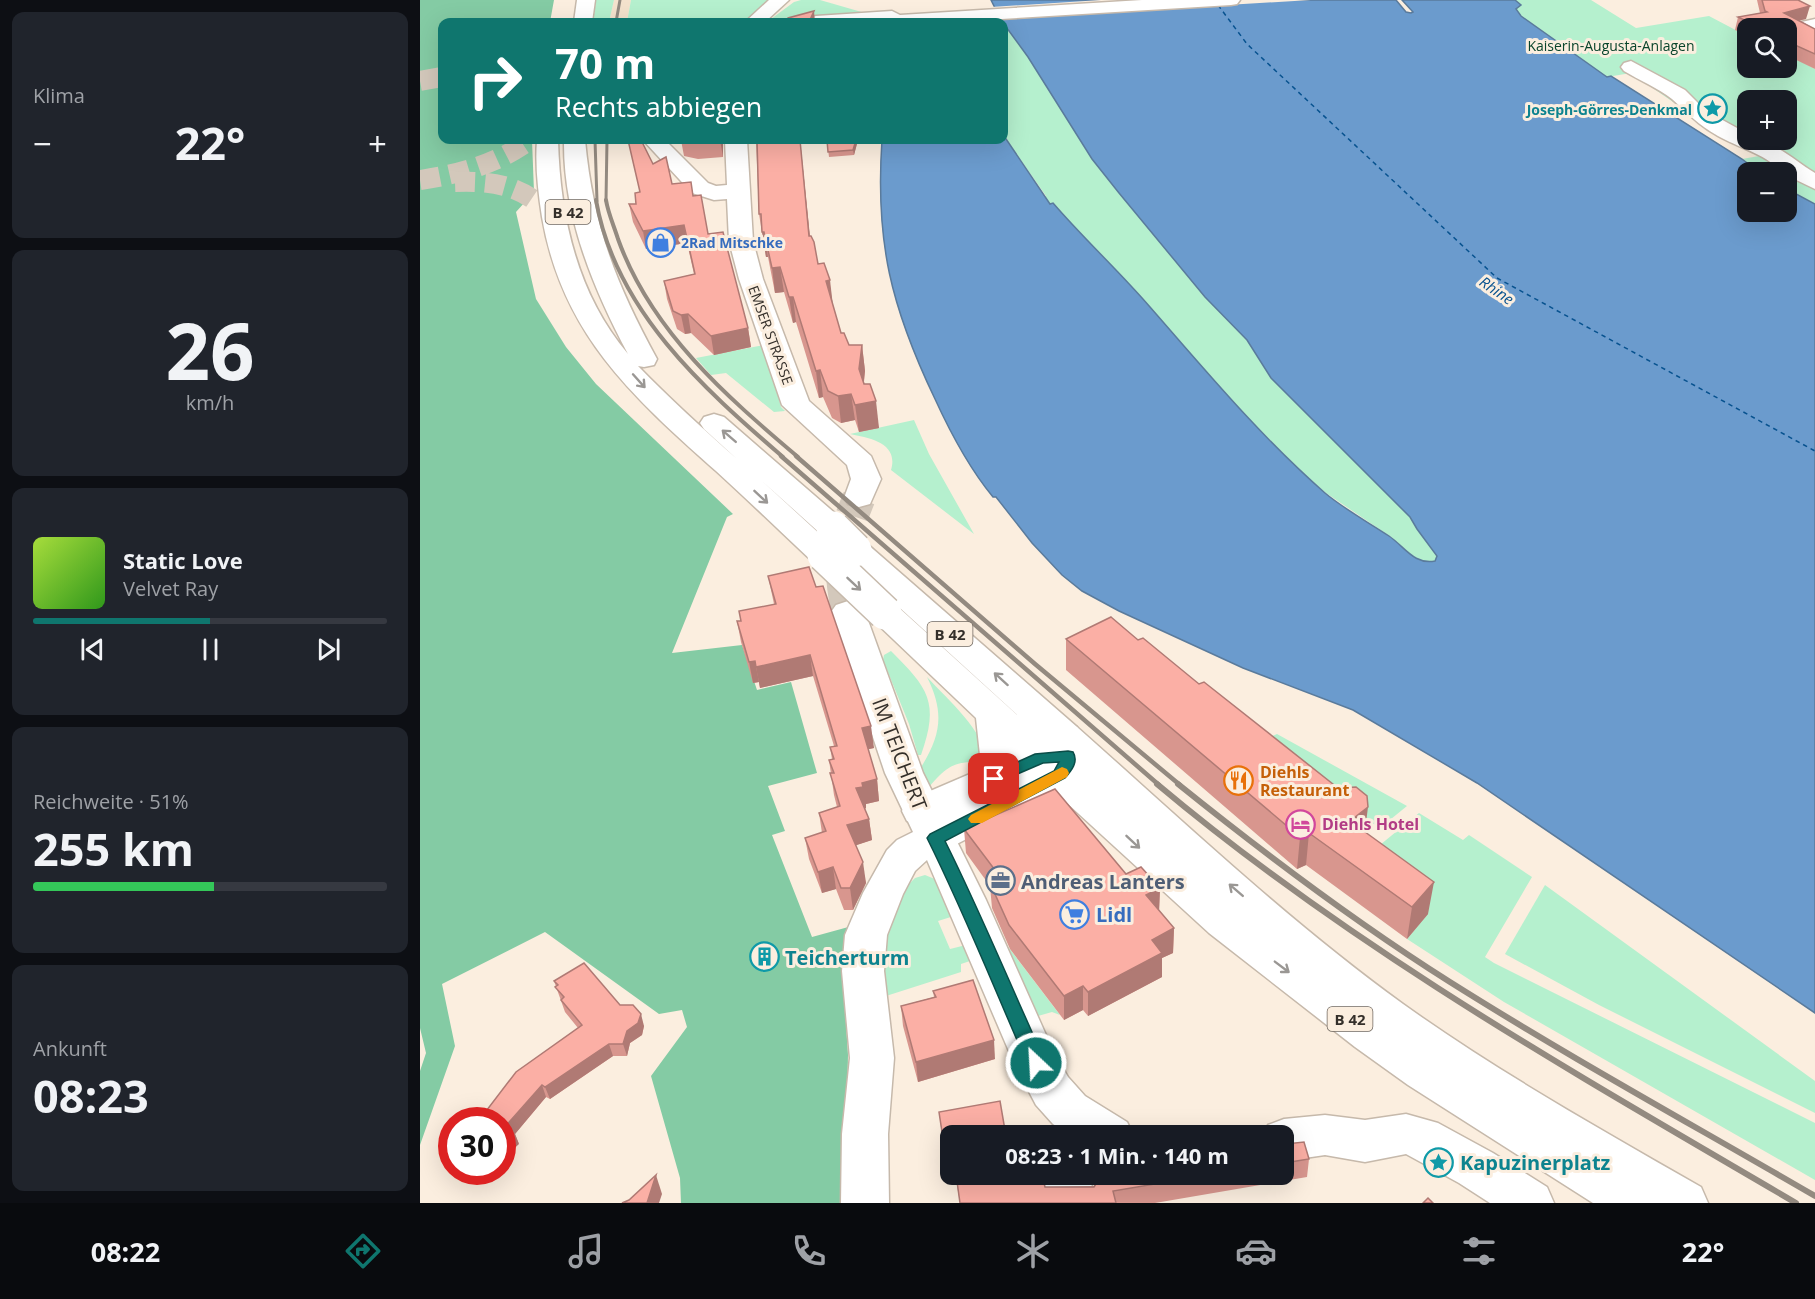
<!DOCTYPE html>
<html lang="de">
<head>
<meta charset="utf-8">
<style>
  body { margin:0; font-family:"Open Sans",sans-serif; background:#20242c; color:#f1f3f6; height:100vh; display:flex; flex-direction:column; font-size:22px; white-space:nowrap }
  * { box-sizing:border-box; margin:0 }
  p { font-size:20px; color:#9ea1a6 }
  .icon { flex:none; width:33px; height:33px; fill:none; stroke:currentColor; stroke-width:2; stroke-linecap:round; stroke-linejoin:round }
  .map { position:relative; flex:1; overflow:hidden }
  .panel { display:flex; flex-direction:column; gap:12px; padding:12px; background:#0d0f14; width:420px }
  .panel>* { flex:none }
  .hud { position:absolute; left:18px; top:18px; width:570px; height:126px; border-radius:12px; box-shadow:0 6px 24px #0002; background:#0f766e; color:#fff; overflow:hidden }
  .controls { position:absolute; left:1317px; top:18px; display:grid; gap:12px }
  .controls a { display:grid; place-items:center; width:60px; height:60px; border-radius:12px; background:#171b24; box-shadow:0 6px 24px #0002; font-size:30px }
  .speed { position:absolute; left:18px; top:1107px; display:flex; gap:12px; font-size:30px; font-weight:700; text-align:center }
  .speed>* { display:grid; place-content:center; width:78px; height:78px; border-radius:50%; background:#171b24; box-shadow:0 6px 24px #0002; line-height:1 }
  .speed .limit { border:9px solid #d22; background:#fff; color:#111 }
  .pin { position:absolute; display:grid; place-items:center; width:51px; height:51px; color:#fff; margin:-26px; border-radius:12px; box-shadow:0 3px 9px #0006 }
  .me { position:absolute; width:66px; margin:-33px; rotate:335deg; stroke-linejoin:round; filter:drop-shadow(0 0 4px #0008) }
  .turn { display:flex; align-items:center; gap:21px; height:126px; padding:0 18px; font-size:27px }
  .turn .icon { width:78px; height:78px; stroke-width:2.5 }
  .turn b { display:block; font-size:42px; line-height:51px }
  .big { font-size:45px; font-weight:700; line-height:1.1 }
  .panel .widget { flex:1; display:flex; flex-direction:column; justify-content:center; gap:9px; min-width:0; padding:0 21px; border-radius:12px; background:#20242c }
  .panel .dial { align-items:center; gap:0 }
  .dial b { font-size:78px; line-height:1 }
  .song { display:flex; align-items:center; gap:18px }
  .cover { width:72px; height:72px; border-radius:9px; background:linear-gradient(135deg,hsl(80 70% 55%),hsl(110 70% 35%)) }
  .played { height:6px; border-radius:3px; background:linear-gradient(90deg,#0f766e 50%,#363941 50%) }
  .keys { display:flex; justify-content:space-around; direction:ltr }
  .heat { display:flex; justify-content:space-between; align-items:center; font-size:33px; direction:ltr }
  .charge { height:9px; border-radius:4px; background:linear-gradient(90deg,#34c759 51%,#363941 0) }
  .trip { position:absolute; left:520px; top:1125px; width:354px; height:60px; border-radius:12px; background:#171b24; box-shadow:0 6px 24px #0002; font-weight:700; line-height:60px; text-align:center }
  .menu { display:flex; height:96px; justify-content:space-around; align-items:center; background:#090b0e; color:#9ea1a6 }
  .menu .icon { width:42px; height:42px }
  .menu .selected { color:#0f766e }
  .menu b { font-size:27px; color:#f1f3f6 }
  main { display:flex; flex:1; min-height:0 }
  .map>svg:first-child { display:block }
  .built { fill:#f4e2cd }
  .green { fill:#b5f0ce; fill-rule:evenodd }
  .forest { fill:#84cba4 }
  .water { fill:#6b9bcd; stroke:#5a7b9c; stroke-width:1.5 }
  .pier { fill:#fbeedf }
  .lines { fill:none; stroke-linecap:round; stroke-linejoin:round }
  .ferry { stroke:#07528f; stroke-width:1.5; stroke-dasharray:4.5 4; stroke-linecap:butt }
  .minor-tunnel { stroke:#d3c8bb; stroke-width:33; stroke-dasharray:33 16; stroke-linecap:butt }
  .highway-tunnel { stroke:#d3c8bb; stroke-width:20; stroke-dasharray:20 10; stroke-linecap:butt }
  .minor-casing { stroke:#c6b9ab; stroke-width:3 }
  .major-casing { stroke:#c6b9ab; stroke-width:3 }
  .highway-casing { stroke:#c6b9ab; stroke-width:3 }
  .minor { fill:#fff; fill-rule:evenodd }
  .major { fill:#fff; fill-rule:evenodd }
  .highway { fill:#fff; fill-rule:evenodd }
  .rail-far3 { stroke:#938a80; stroke-width:3 }
  .rail-far2 { stroke:#938a80; stroke-width:4 }
  .rail-far1 { stroke:#938a80; stroke-width:4.5 }
  .rail { stroke:#938a80; stroke-width:6 }
  .highway-bridge-casing { stroke:#c6b9ab; stroke-width:36; stroke-linecap:butt }
  .highway-bridge { stroke:#fff; stroke-width:33 }
  .wall { fill:#d8968e }
  .shaded-wall { fill:#b07a74 }
  .building { fill:#fbafa5; stroke:#b07a74; stroke-width:1.5 }
  .oneway { stroke:#9a9794 }
  .route { fill:#0f766e; stroke:#0a4d48; stroke-width:1.5 }
  .slow { fill:#f59e0b }
  .labels { text-anchor:middle; dominant-baseline:central; stroke-width:6; stroke-linejoin:round; paint-order:stroke }
  .far-park-label { font-size:14px; fill:#09442b; stroke:#fbeedf }
  .far-culture-label { font-size:14px; font-weight:bold; fill:#0d838f; stroke:#fbeedf; text-anchor:end }
  .far-shop-label { font-size:14px; font-weight:bold; fill:#366cbe; stroke:#fbeedf; text-anchor:start }
  .far-street-label { font-size:14px; fill:#342f2a; stroke:#fbeedf }
  .shield { fill:#fbeedf; stroke:#706860; stroke-width:1.5 }
  .shield-label { font-size:15px; font-weight:bold; fill:#342f2a }
  .far-water-label { font-size:15px; font-style:italic; fill:#07528f; stroke:#fbeedf }
  .food-label { font-size:16px; font-weight:bold; fill:#c56008; stroke:#fbeedf; text-anchor:start }
  .hotel-label { font-size:16px; font-weight:bold; fill:#b23c85; stroke:#fbeedf; text-anchor:start }
  .near-street-label { font-size:20px; fill:#342f2a; stroke:#fbeedf }
  .near-service-label { font-size:20px; font-weight:bold; fill:#4e5e75; stroke:#fbeedf; text-anchor:start }
  .near-shop-label { font-size:20px; font-weight:bold; fill:#366cbe; stroke:#fbeedf; text-anchor:start }
  .near-culture-label { font-size:20px; font-weight:bold; fill:#0d838f; stroke:#fbeedf; text-anchor:start }
</style>
</head>
<body>
<main>
<section class="panel">
<div class="widget"><p>Klima</p>
<div class="heat"><a>−</a><b class="big">22°</b><a>+</a></div>
</div>
<div class="widget dial"><b>26</b><p>km/h</p></div>
<div class="widget">
<div class="song"><i class="cover"></i><div><b>Static Love</b><p>Velvet Ray</p></div></div>
<div class="played"></div>
<div class="keys"><svg class="icon" aria-label="previous" viewBox="0 0 24 24"><path d="M18 5L8 12l10 7zM5 5v14"/></svg><svg class="icon" aria-label="pause" viewBox="0 0 24 24"><path d="M8 5v14M16 5v14"/></svg><svg class="icon" aria-label="next" viewBox="0 0 24 24"><path d="M6 5l10 7-10 7zM19 5v14"/></svg></div>
</div>
<div class="widget"><p>Reichweite · 51%</p><b class="big">255 km</b><div class="charge"></div></div>
<div class="widget"><p>Ankunft</p><b class="big">08:23</b></div>
</section>
<div class="map">
<svg width="1395" height="1203" viewBox="0 0 1395 1203">
  <rect width="100%" height="100%" fill="#fbeedf"/>
  <!-- built -->
  <path class="built" d="M 194,0 L 211,0 L 207,22 L 189,22 Z"/>
  <!-- green -->
  <g class="green">
    <path d="M 176,0 L 194,0 L 189,22 L 173,22 Z"/>
    <path d="M 211,0 L 355,0 L 324,22 L 207,22 Z"/>
    <path d="M 381,0 L 400,0 L 445,13 L 347,22 L 374,2 Z"/>
    <path d="M 1095,0 L 1171,0 L 1216,28 L 1289,16 L 1327,36 L 1328,68 L 1366,68 L 1367,54 L 1395,69 L 1395,204 L 1367,189 L 1366,172 L 1339,172 L 1322,159 L 1345,155 L 1325,142 L 1314,144 L 1211,73 L 1187,77 L 1101,16 L 1096,9 L 1100,4 ZM 1328,100 L 1366,100 L 1366,140 L 1328,140 Z"/>
    <path d="M 584,24 L 608,57 L 672,159 L 785,297 L 827,340 L 851,378 L 990,517 L 997,529 L 1017,556 L 1015,561 L 1005,563 L 995,558 L 971,537 L 906,493 L 879,470 L 798,387 L 682,255 L 625,198 L 626,196 L 584,136 Z"/>
    <path d="M 344,345 L 361,407 L 365,411 L 354,412 L 306,373 L 291,375 L 276,358 Z"/>
    <path d="M 494,420 L 509,454 L 554,534 L 471,470 C 479,443 450,438 430,434 Z"/>
    <path d="M 471,651 C 508,688 520,702 501,755 L 498,755 L 489,724 L 463,660 L 464,655 Z"/>
    <path d="M 507,677 C 529,701 563,729 568,762 C 537,761 529,763 509,787 L 498,772 C 520,738 526,715 507,677 Z"/>
    <path d="M 857,734 L 987,806 L 960,828 L 831,745 Z"/>
    <path d="M 999,813 L 1043,840 L 1049,835 L 1112,877 L 1065,957 L 1074,963 L 1395,1123 L 1395,1180 L 1084,1002 L 987,939 L 1007,914 L 938,863 Z"/>
    <path d="M 505,875 L 522,882 L 534,916 L 518,921 L 530,949 L 546,945 L 550,961 L 541,964 L 541,972 L 466,996 L 461,946 L 487,886 L 495,878 Z"/>
    <path d="M 1125,885 L 1395,1081 L 1395,1113 L 1179,1005 L 1085,954 Z"/>
    <path d="M 586,944 L 640,1015 L 632,1012 L 618,1016 Z"/>
  </g>
  <!-- forest -->
  <path class="forest" d="M 0,0 L 134,0 L 130,22 L 22,22 L 22,140 L 112,140 L 114,192 L 96,212 L 116,299 L 146,347 L 176,384 L 313,514 L 307,517 L 252,653 L 322,645 L 337,690 L 371,682 L 397,773 L 348,786 L 365,831 L 352,835 L 392,937 L 432,926 L 423,977 L 428,1055 L 425,1203 L 261,1203 L 260,1178 L 231,1076 L 267,1027 L 262,1010 L 239,1014 L 125,932 L 22,984 L 35,1046 L 0,1145 L 0,1071 L 6,1053 L 0,1028 Z"/>
  <!-- water -->
  <path class="water" d="M 571,0 L 976,0 L 986,12 L 991,13 L 993,12 L 982,0 L 1095,0 L 1101,5 L 1096,9 L 1101,16 L 1187,77 L 1191,76 L 1322,159 L 1339,172 L 1328,172 L 1328,212 L 1366,212 L 1367,189 L 1395,204 L 1395,1013 L 1057,783 L 933,710 L 823,668 L 699,611 L 662,591 L 642,575 L 612,543 L 576,497 L 573,497 C 549,468 531,434 515,399 C 471,307 455,242 462,140 L 584,140 L 584,136 L 630,204 L 633,203 C 664,239 699,271 730,307 C 786,371 840,436 905,493 C 924,509 948,522 969,536 C 985,547 994,565 1015,561 L 1017,556 L 997,529 L 990,517 L 851,378 L 827,340 L 785,297 L 699,193 L 672,159 L 608,57 L 581,20 Z"/>
  <!-- pier -->
  <path class="pier" d="M 681,0 L 891,0 L 577,19 L 571,7 Z"/>
  <g class="lines">
    <!-- ferry -->
    <path class="ferry" d="M 798,5 L 827,44 L 1077,278 L 1395,451"/>
    <!-- minor-tunnel -->
    <path class="minor-tunnel" d="M 428,612 C 418,566 421,541 439,498"/>
    <!-- highway-tunnel -->
    <g class="highway-tunnel">
      <path d="M 0,81 L 22,77"/>
      <path d="M 0,180 C 40,174 77,164 110,140"/>
      <path d="M 35,182 C 64,181 90,183 114,200"/>
    </g>
    <defs>
      <g id="minor">
        <path d="M 349,0 L 369,0 L 345,22 L 325,22 Z"/>
        <path d="M 1395,19 L 1395,39 L 1377,31 L 1375,27 L 1377,23 Z"/>
        <path d="M 1211,61 L 1265,90 L 1286,111 L 1328,134 L 1328,140 C 1355,140 1373,160 1395,173 L 1395,189 L 1366,175 L 1366,172 L 1362,172 C 1346,154 1319,148 1298,136 C 1278,125 1268,113 1252,99 C 1238,88 1219,80 1204,71 L 1201,67 L 1204,63 Z"/>
        <path d="M 223,140 L 245,140 L 288,183 L 296,186 L 307,185 L 305,140 L 327,140 L 333,241 L 343,279 L 389,401 L 451,456 L 461,479 L 450,504 L 439,507 L 428,504 L 424,498 L 431,479 L 427,465 L 362,405 L 319,279 L 309,241 L 307,199 L 294,200 L 272,193 Z"/>
        <path d="M 428,601 L 440,605 L 445,612 L 503,773 L 566,900 L 634,1053 L 648,1077 L 665,1096 L 707,1122 L 714,1136 L 651,1136 L 633,1124 L 616,1105 L 594,1063 L 507,860 L 495,871 L 483,894 L 467,935 L 464,971 L 474,1058 L 468,1134 L 469,1203 L 421,1203 L 422,1134 L 430,1058 L 422,971 L 425,935 L 443,893 L 467,850 L 477,840 L 493,832 L 465,773 L 411,612 L 416,605 Z"/>
        <path d="M 986,1114 L 1018,1123 L 1073,1153 L 1127,1187 L 1134,1203 L 1070,1203 L 1039,1183 L 986,1154 L 945,1162 L 905,1155 L 864,1161 L 864,1136 L 843,1136 L 848,1125 L 864,1119 L 905,1115 L 945,1120 Z"/>
        <path d="M 622,1174 L 670,1174 L 674,1203 L 626,1203 Z"/>
      </g>
      <g id="major">
        <path d="M 722,0 L 820,0 L 817,4 L 811,5 L 532,22 L 387,22 L 389,18 L 396,16 L 472,11 L 480,15 Z"/>
        <path d="M 644,723 L 657,727 C 763,821 867,920 983,1004 C 1078,1072 1180,1129 1281,1187 L 1288,1203 L 1173,1203 L 988,1085 L 935,1047 L 789,933 L 636,793 L 529,848 L 515,852 L 501,848 L 496,838 L 501,828 L 521,818 L 501,825 L 487,821 L 482,811 L 487,801 L 608,749 L 630,744 L 626,736 L 631,727 Z"/>
      </g>
      <g id="highway">
        <path d="M 157,0 L 175,0 L 172,22 L 154,22 Z"/>
        <path d="M 117,140 L 138,140 C 140,217 157,294 208,354 C 173,288 143,216 144,140 L 165,140 C 173,226 196,284 237,359 L 234,365 L 224,367 L 218,366 C 249,398 283,429 317,459 L 284,429 L 280,423 L 284,417 L 294,414 L 304,417 L 424,521 L 429,528 L 424,535 L 413,537 L 402,535 L 341,480 L 415,548 L 420,555 L 415,562 L 404,565 L 393,562 C 361,532 329,501 296,471 C 212,396 142,334 122,217 C 118,192 115,165 117,140 Z"/>
        <path d="M 435,540 L 446,543 L 657,727 L 662,736 L 667,762 L 652,784 L 639,788 L 626,784 L 620,775 L 623,770 L 608,767 L 597,757 L 595,771 L 587,788 L 574,792 L 561,788 L 555,779 L 560,755 L 556,718 L 453,620 L 448,613 L 453,606 L 465,602 L 477,606 L 626,741 L 424,557 L 419,550 L 424,543 Z"/>
      </g>
    </defs>
    <!-- minor casing -->
    <use href="#minor" class="minor-casing"/>
    <!-- major casing -->
    <use href="#major" class="major-casing"/>
    <!-- highway casing -->
    <use href="#highway" class="highway-casing"/>
    <!-- minor -->
    <use href="#minor" class="minor"/>
    <!-- major -->
    <use href="#major" class="major"/>
    <!-- highway -->
    <use href="#highway" class="highway"/>
    <!-- rail-far3 -->
    <g class="rail-far3">
      <path d="M 196,22 L 200,0"/>
      <path d="M 175,140 L 177,201"/>
      <path d="M 186,201 L 187,140"/>
    </g>
    <!-- rail-far2 -->
    <g class="rail-far2">
      <path d="M 176,200 C 195,310 283,388 363,457"/>
      <path d="M 186,200 C 188,213 194,226 198,239 C 231,331 306,396 378,457"/>
    </g>
    <!-- rail-far1 -->
    <g class="rail-far1">
      <path d="M 361,456 L 739,785"/>
      <path d="M 376,456 L 615,664 L 760,785"/>
    </g>
    <!-- rail -->
    <g class="rail">
      <path d="M 737,784 C 933,949 1156,1074 1376,1203"/>
      <path d="M 758,784 C 845,854 935,922 1030,982 C 1149,1057 1273,1125 1395,1196"/>
    </g>
    <defs>
      <g id="highway-bridge">
        <path d="M 413,528 L 435,550"/>
        <path d="M 404,555 L 465,613"/>
      </g>
    </defs>
    <!-- highway-bridge casing -->
    <use href="#highway-bridge" class="highway-bridge-casing"/>
    <!-- highway-bridge -->
    <use href="#highway-bridge" class="highway-bridge"/>
  </g>
  <!-- wall -->
  <g class="wall">
    <path d="M 1337,0 L 1378,0 L 1386,19 L 1379,20 L 1395,29 L 1395,69 L 1366,55 L 1366,28 L 1328,28 L 1328,36 L 1315,30 L 1318,17 L 1340,13 Z"/>
    <path d="M 261,140 L 303,140 L 303,157 L 278,159 L 264,156 Z"/>
    <path d="M 336,140 L 380,140 L 390,236 L 398,264 L 412,303 L 421,333 L 429,345 L 442,345 L 445,371 L 444,382 L 459,428 L 439,432 L 435,420 L 421,423 L 412,418 L 403,397 L 399,398 L 376,322 L 373,323 L 364,292 L 355,293 L 348,257 L 346,257 L 339,214 Z"/>
    <path d="M 407,140 L 438,140 L 434,155 L 409,157 Z"/>
    <path d="M 233,164 L 252,184 L 271,182 L 273,196 L 288,234 L 328,328 L 331,347 L 294,355 L 271,333 L 265,334 L 257,329 L 247,299 L 244,281 L 274,274 L 267,243 L 226,249 L 213,222 L 209,204 L 216,204 L 219,192 Z"/>
    <path d="M 348,576 L 454,748 L 448,749 L 457,779 L 459,801 L 446,804 L 446,808 L 445,809 L 449,819 L 452,840 L 436,845 L 446,883 L 433,910 L 424,910 L 416,889 L 402,893 L 389,859 L 385,838 L 402,833 L 399,813 L 417,807 L 414,795 L 409,760 L 412,759 L 410,747 L 414,746 L 393,676 L 340,688 L 339,682 L 333,683 L 321,642 L 317,621 L 321,621 L 354,604 Z"/>
    <path d="M 646,639 L 1008,914 L 987,939 L 886,865 L 877,869 L 646,670 Z"/>
    <path d="M 544,829 L 706,874 L 740,888 L 739,911 L 754,928 L 753,953 L 742,958 L 742,977 L 668,1016 L 663,1010 L 644,1020 L 590,949 L 572,908 L 570,886 L 546,853 Z"/>
    <path d="M 134,981 L 200,1005 L 224,1026 L 222,1035 L 210,1043 L 207,1056 L 193,1056 L 130,1099 L 126,1097 L 95,1134 L 99,1144 L 82,1120 L 61,1120 L 60,1119 L 158,1028 L 145,1012 Z"/>
    <path d="M 513,991 L 575,1059 L 498,1082 L 483,1026 L 481,1006 L 514,997 Z"/>
    <path d="M 519,1112 L 531,1136 L 531,1163 L 526,1164 Z"/>
    <path d="M 864,1137 L 866,1144 L 889,1159 L 887,1177 L 735,1203 L 540,1203 L 535,1174 L 622,1174 L 625,1187 L 674,1186 L 674,1174 L 864,1174 Z"/>
  </g>
  <!-- shaded-wall -->
  <g class="shaded-wall">
    <path d="M 1390,6 L 1386,19 L 1360,25 L 1364,13 Z"/>
    <path d="M 394,11 L 395,22 L 389,22 Z"/>
    <path d="M 300,140 L 303,140 L 303,157 Z"/>
    <path d="M 380,140 L 382,159 L 392,260 L 389,236 Z"/>
    <path d="M 436,140 L 438,140 L 434,155 L 433,150 Z"/>
    <path d="M 264,225 L 267,243 L 226,249 L 223,231 Z"/>
    <path d="M 342,232 L 344,232 L 348,257 L 346,257 Z"/>
    <path d="M 360,267 L 364,292 L 355,293 L 352,268 Z"/>
    <path d="M 410,280 L 413,306 L 406,281 Z"/>
    <path d="M 369,297 L 373,297 L 376,322 L 373,323 Z"/>
    <path d="M 268,314 L 271,333 L 265,334 L 261,315 Z"/>
    <path d="M 328,328 L 331,347 L 294,355 L 291,336 Z"/>
    <path d="M 442,345 L 445,371 L 442,396 L 439,369 Z"/>
    <path d="M 400,370 L 403,397 L 399,398 L 396,371 Z"/>
    <path d="M 431,394 L 435,420 L 421,423 L 418,396 Z"/>
    <path d="M 456,401 L 459,428 L 439,432 L 435,405 Z"/>
    <path d="M 390,655 L 393,676 L 340,688 L 336,667 Z"/>
    <path d="M 335,661 L 339,682 L 333,683 L 329,662 Z"/>
    <path d="M 451,726 L 454,748 L 445,750 L 442,728 Z"/>
    <path d="M 457,779 L 459,801 L 446,804 L 446,808 L 439,810 L 436,788 L 442,783 Z"/>
    <path d="M 948,807 L 944,839 L 930,821 Z"/>
    <path d="M 449,819 L 452,840 L 431,847 L 427,825 Z"/>
    <path d="M 889,833 L 886,865 L 877,869 L 880,837 Z"/>
    <path d="M 443,862 L 446,883 L 433,910 L 430,888 Z"/>
    <path d="M 413,867 L 416,889 L 402,893 L 398,872 Z"/>
    <path d="M 1014,882 L 1008,914 L 987,939 L 992,907 Z"/>
    <path d="M 740,888 L 739,912 L 726,895 Z"/>
    <path d="M 754,928 L 753,953 L 742,958 L 742,977 L 668,1016 L 668,992 L 732,940 Z"/>
    <path d="M 663,986 L 663,1010 L 644,1020 L 644,996 Z"/>
    <path d="M 221,1014 L 224,1026 L 222,1035 L 210,1043 L 207,1056 L 203,1044 L 207,1031 Z"/>
    <path d="M 574,1040 L 575,1059 L 498,1082 L 496,1062 Z"/>
    <path d="M 189,1044 L 193,1056 L 130,1099 L 125,1087 Z"/>
    <path d="M 122,1085 L 126,1097 L 95,1134 L 99,1144 L 82,1160 L 82,1143 L 84,1128 Z"/>
    <path d="M 236,1175 L 242,1194 L 239,1203 L 227,1203 Z"/>
  </g>
  <!-- building -->
  <g class="building">
    <path d="M 1342,0 L 1378,0 L 1390,6 L 1364,13 L 1395,29 L 1395,54 L 1366,41 L 1366,28 L 1341,28 L 1318,17 L 1347,12 L 1345,11 Z"/>
    <path d="M 394,11 L 389,22 L 366,22 L 368,18 Z"/>
    <path d="M 208,140 L 221,140 L 233,164 L 246,157 L 252,184 L 271,182 L 273,196 L 281,195 L 288,234 L 303,232 L 328,328 L 291,336 L 268,314 L 261,315 L 253,311 L 244,281 L 275,274 L 264,225 L 223,231 L 209,204 L 216,204 L 215,193 L 220,192 Z"/>
    <path d="M 337,140 L 380,140 L 389,236 L 391,236 L 394,242 L 398,264 L 404,263 L 410,280 L 406,281 L 421,333 L 424,333 L 429,345 L 442,345 L 439,369 L 444,384 L 450,384 L 456,401 L 435,405 L 431,394 L 418,396 L 408,391 L 400,370 L 396,371 L 373,297 L 369,297 L 360,267 L 352,268 L 344,232 L 342,232 L 341,214 L 339,214 Z"/>
    <path d="M 407,140 L 436,140 L 433,150 L 408,152 Z"/>
    <path d="M 389,567 L 396,587 L 403,586 L 451,726 L 442,728 L 457,779 L 442,783 L 443,787 L 436,788 L 449,819 L 427,825 L 443,862 L 430,888 L 421,888 L 413,867 L 398,872 L 385,838 L 406,831 L 399,813 L 420,806 L 410,773 L 414,773 L 409,760 L 414,759 L 410,747 L 417,746 L 390,655 L 336,667 L 335,661 L 329,662 L 317,621 L 321,621 L 319,611 L 356,604 L 348,576 Z"/>
    <path d="M 691,617 L 718,640 L 723,638 L 779,684 L 784,682 L 918,788 L 936,787 L 947,796 L 948,807 L 930,821 L 1014,882 L 992,907 L 889,833 L 880,837 L 646,639 Z"/>
    <path d="M 635,789 L 706,874 L 721,867 L 740,888 L 726,895 L 754,928 L 732,940 L 742,953 L 668,992 L 663,986 L 644,996 L 589,925 L 570,883 L 581,878 L 544,829 Z"/>
    <path d="M 164,963 L 200,1005 L 213,1005 L 221,1014 L 218,1023 L 207,1031 L 203,1044 L 189,1044 L 125,1087 L 122,1085 L 84,1128 L 94,1132 L 82,1143 L 82,1120 L 64,1120 L 60,1119 L 96,1072 L 162,1025 L 141,1000 L 144,997 L 135,987 L 138,985 L 134,981 Z"/>
    <path d="M 553,980 L 574,1040 L 496,1062 L 481,1006 L 516,997 L 513,991 Z"/>
    <path d="M 580,1101 L 586,1136 L 531,1136 L 531,1144 L 524,1145 L 519,1112 Z"/>
    <path d="M 864,1137 L 866,1144 L 884,1142 L 889,1159 L 864,1163 Z"/>
    <path d="M 536,1174 L 622,1174 L 625,1187 L 674,1187 L 676,1184 L 675,1174 L 794,1174 L 693,1191 L 696,1203 L 540,1203 Z"/>
    <path d="M 236,1175 L 227,1203 L 202,1203 L 209,1200 Z"/>
    <path d="M 1008,1198 L 1013,1203 L 1003,1203 Z"/>
  </g>
  <!-- one-way arrows -->
  <defs><path id="oneway-shaft" d="M-6 0H5M1.5-3L5.5 0L1.5 3" fill="none" stroke-width="1.6" stroke-linecap="round" stroke-linejoin="round" transform="scale(1.5)"/></defs>
  <g class="oneway">
    <use href="#oneway-shaft" transform="translate(219 381) rotate(48)"/>
    <use href="#oneway-shaft" transform="translate(309 436) rotate(-139)"/>
    <use href="#oneway-shaft" transform="translate(341 497) rotate(43)"/>
    <use href="#oneway-shaft" transform="translate(434 584) rotate(43)"/>
    <use href="#oneway-shaft" transform="translate(581 679) rotate(-138)"/>
    <use href="#oneway-shaft" transform="translate(713 842) rotate(43)"/>
    <use href="#oneway-shaft" transform="translate(816 890) rotate(-139)"/>
    <use href="#oneway-shaft" transform="translate(862 967) rotate(37)"/>
  </g>
  <!-- route -->
  <path class="route" d="M 648,751 L 653,752 C 659,762 651,771 645,778 L 525,841 C 561,913 592,989 626,1063 L 623,1069 L 616,1071 L 610,1069 L 607,1063 C 574,988 544,912 507,838 L 510,834 L 634,771 L 639,762 L 623,763 L 574,784 L 569,783 L 567,779 L 569,775 L 615,754 Z"/>
  <!-- slow -->
  <path class="slow" d="M 642,767 L 647,769 L 649,773 L 647,777 L 562,823 L 551,823 L 548,819 L 551,815 Z"/>
  <!-- icons -->
  <defs>
    <symbol id="sight-ring" viewBox="-11 -11 22 22"><circle r="9.5" fill="#fbeedf" stroke="#0f9aa8" stroke-width="1.5"/><path d="M0-6L1.8-2.2L6-1.7L2.9 1.2L3.7 5.4L0 3.3L-3.7 5.4L-2.9 1.2L-6-1.7L-1.8-2.2Z" fill="#0f9aa8"/></symbol>
    <symbol id="shop-ring" viewBox="-11 -11 22 22"><circle r="9.5" fill="#fbeedf" stroke="#3f7fe0" stroke-width="1.5"/><path d="M-5-2.5h2.3a2.7 3.5 0 0 1 5.4 0H5L5.5 6h-11ZM-1.5-2.5h3a1.5 2.3 0 0 0-3 0Z" fill="#3f7fe0"/></symbol>
    <symbol id="restaurant-ring" viewBox="-11 -11 22 22"><circle r="9.5" fill="#fbeedf" stroke="#e8710a" stroke-width="1.5"/><path d="M-5-6h1v4h1v-4h1v4h1v-4h1v5L-1.5 .5V6h-2V.5L-5-1ZM5-6V6H3V1.5H1.5Q1.5-4 5-6Z" fill="#e8710a"/></symbol>
    <symbol id="hotel-ring" viewBox="-11 -11 22 22"><circle r="9.5" fill="#fbeedf" stroke="#d1479c" stroke-width="1.5"/><path d="M-6-4.5h1.5V1H6V5H4.5V3h-9V5H-6ZM-4 0a1.8 1.8 0 1 1 3.6 0ZM.5 0V-2.5h3Q6-2.5 6 0Z" fill="#d1479c"/></symbol>
    <symbol id="office-ring" viewBox="-11 -11 22 22"><circle r="9.5" fill="#fbeedf" stroke="#5c6f8a" stroke-width="1.5"/><path d="M-6-3h4V-5.5h4V-3h4V5H-6ZM-1-4.5V-3h2v-1.5ZM-6 0V1H6V0Z" fill="#5c6f8a"/></symbol>
    <symbol id="supermarket-ring" viewBox="-11 -11 22 22"><circle r="9.5" fill="#fbeedf" stroke="#3f7fe0" stroke-width="1.5"/><path d="M-6-5.5h2.5l.6 2H6L4.5 2H-2.5L-4.4-4H-6ZM-1.5 3.2a1.3 1.3 0 1 0 .1 0ZM3 3.2a1.3 1.3 0 1 0 .1 0Z" fill="#3f7fe0"/></symbol>
    <symbol id="building-ring" viewBox="-11 -11 22 22"><circle r="9.5" fill="#fbeedf" stroke="#0f9aa8" stroke-width="1.5"/><path d="M-4-6H4V6H1V3H-1V6H-4ZM-2.5-4.3h1.7v1.8h-1.7ZM.8-4.3h1.7v1.8H.8ZM-2.5-1h1.7V.8h-1.7ZM.8-1h1.7V.8H.8Z" fill="#0f9aa8"/></symbol>
  </defs>
  <g fill-rule="evenodd">
    <use href="#sight-ring" x="1276" y="92" width="33" height="33"/>
    <use href="#shop-ring" x="224" y="226" width="33" height="33"/>
    <use href="#restaurant-ring" x="802" y="764" width="33" height="33"/>
    <use href="#hotel-ring" x="864" y="808" width="33" height="33"/>
    <use href="#office-ring" x="564" y="864" width="33" height="33"/>
    <use href="#supermarket-ring" x="638" y="898" width="33" height="33"/>
    <use href="#building-ring" x="328" y="940" width="33" height="33"/>
    <use href="#sight-ring" x="1002" y="1146" width="33" height="33"/>
  </g>
  <g class="labels">
    <!-- far-park labels -->
    <g class="far-park-label">
      <text x="1191" y="45">Kaiserin-Augusta-Anlagen</text>
    </g>
    <!-- far-culture labels -->
    <g class="far-culture-label">
      <text x="1272" y="109">Joseph-Görres-Denkmal</text>
    </g>
    <!-- far-shop labels -->
    <g class="far-shop-label">
      <text x="261" y="242">2Rad Mitschke</text>
    </g>
    <!-- far-street labels -->
    <g class="far-street-label">
      <text transform="translate(351 335) rotate(70)">EMSER STRASSE</text>
    </g>
    <!-- shield labels -->
    <g class="shield">
      <rect x="125.5" y="200" width="45" height="24" rx="4.5"/>
      <rect x="507.5" y="622" width="45" height="24" rx="4.5"/>
      <rect x="907.5" y="1007" width="45" height="24" rx="4.5"/>
    </g>
    <g class="shield-label">
      <text x="148" y="212">B 42</text>
      <text x="530" y="634">B 42</text>
      <text x="930" y="1019">B 42</text>
    </g>
    <!-- far-water labels -->
    <g class="far-water-label">
      <text transform="translate(1077 290) rotate(34)">Rhine</text>
    </g>
    <!-- food labels -->
    <g class="food-label">
      <text x="840" y="772">Diehls<tspan x="840" dy="18">Restaurant</tspan></text>
    </g>
    <!-- hotel labels -->
    <g class="hotel-label">
      <text x="902" y="824">Diehls Hotel</text>
    </g>
    <!-- near-street labels -->
    <g class="near-street-label">
      <text transform="translate(480 754) rotate(69)">IM TEICHERT</text>
    </g>
    <!-- near-service labels -->
    <g class="near-service-label">
      <text x="601" y="881">Andreas Lanters</text>
    </g>
    <!-- near-shop labels -->
    <g class="near-shop-label">
      <text x="676" y="914">Lidl</text>
    </g>
    <!-- near-culture labels -->
    <g class="near-culture-label">
      <text x="365" y="957">Teicherturm</text>
      <text x="1040" y="1162">Kapuzinerplatz</text>
    </g>
  </g>
</svg>
<div class="controls">
<a><svg class="icon" aria-label="search" viewBox="0 0 24 24"><circle cx="10" cy="10" r="6"/><path d="M15 15l6 6"/></svg></a>
<a>+</a>
<a>−</a>
</div>
<div class="speed"><div class="limit">30</div></div>
<div class="pin" style="left:574px;top:779px;background:#d93025"><svg class="icon" aria-label="arrive" viewBox="0 0 24 24"><path d="M6 21V4h12l-3 4 3 4H6"/></svg></div>
<svg class="me" style="left:616px;top:1063px" viewBox="-20 -20 40 40"><circle r="17" fill="#0f766e" stroke="#fff" stroke-width="3"/><path d="M0-11L8 9 0 5-8 9z" fill="#fff"/></svg>
<div class="trip">08:23 · 1 Min. · 140 m</div>
<div class="hud">
<div class="turn"><svg class="icon" aria-label="right" viewBox="0 0 24 24"><path d="M7 20v-9h11M14 6l5 5-5 5"/></svg><div><b>70 m</b>Rechts abbiegen</div></div>
</div>
</div>
</main>
<nav class="menu">
<b>08:22</b>
<svg class="icon selected" aria-label="directions" viewBox="0 0 24 24"><path d="M12 3l9 9-9 9-9-9zM9 14v-3h6M13 9l2 2-2 2"/></svg>
<svg class="icon" aria-label="music" viewBox="0 0 24 24"><path d="M9 18V5l10-2v13"/><circle cx="6" cy="18" r="3"/><circle cx="16" cy="16" r="3"/></svg>
<svg class="icon" aria-label="phone" viewBox="0 0 24 24"><path d="M5 4h4l2 5-3 2q2 4 5 5l2-3 5 2v4C11 20 4 13 5 4z"/></svg>
<svg class="icon" aria-label="climate" viewBox="0 0 24 24"><path d="M12 3v18M4 7l16 10M4 17L20 7"/></svg>
<svg class="icon" aria-label="car" viewBox="0 0 24 24"><path d="M5 17H2v-5l4-1 3-4h7l3 4 3 1v5h-3M9 17h6M6 11h13"/><circle cx="7" cy="17" r="2"/><circle cx="17" cy="17" r="2"/></svg>
<svg class="icon" aria-label="filters" viewBox="0 0 24 24"><path d="M4 7h16M4 17h16"/><circle cx="9" cy="7" r="2"/><circle cx="15" cy="17" r="2"/></svg>
<b>22°</b>
</nav>
</body>
</html>
